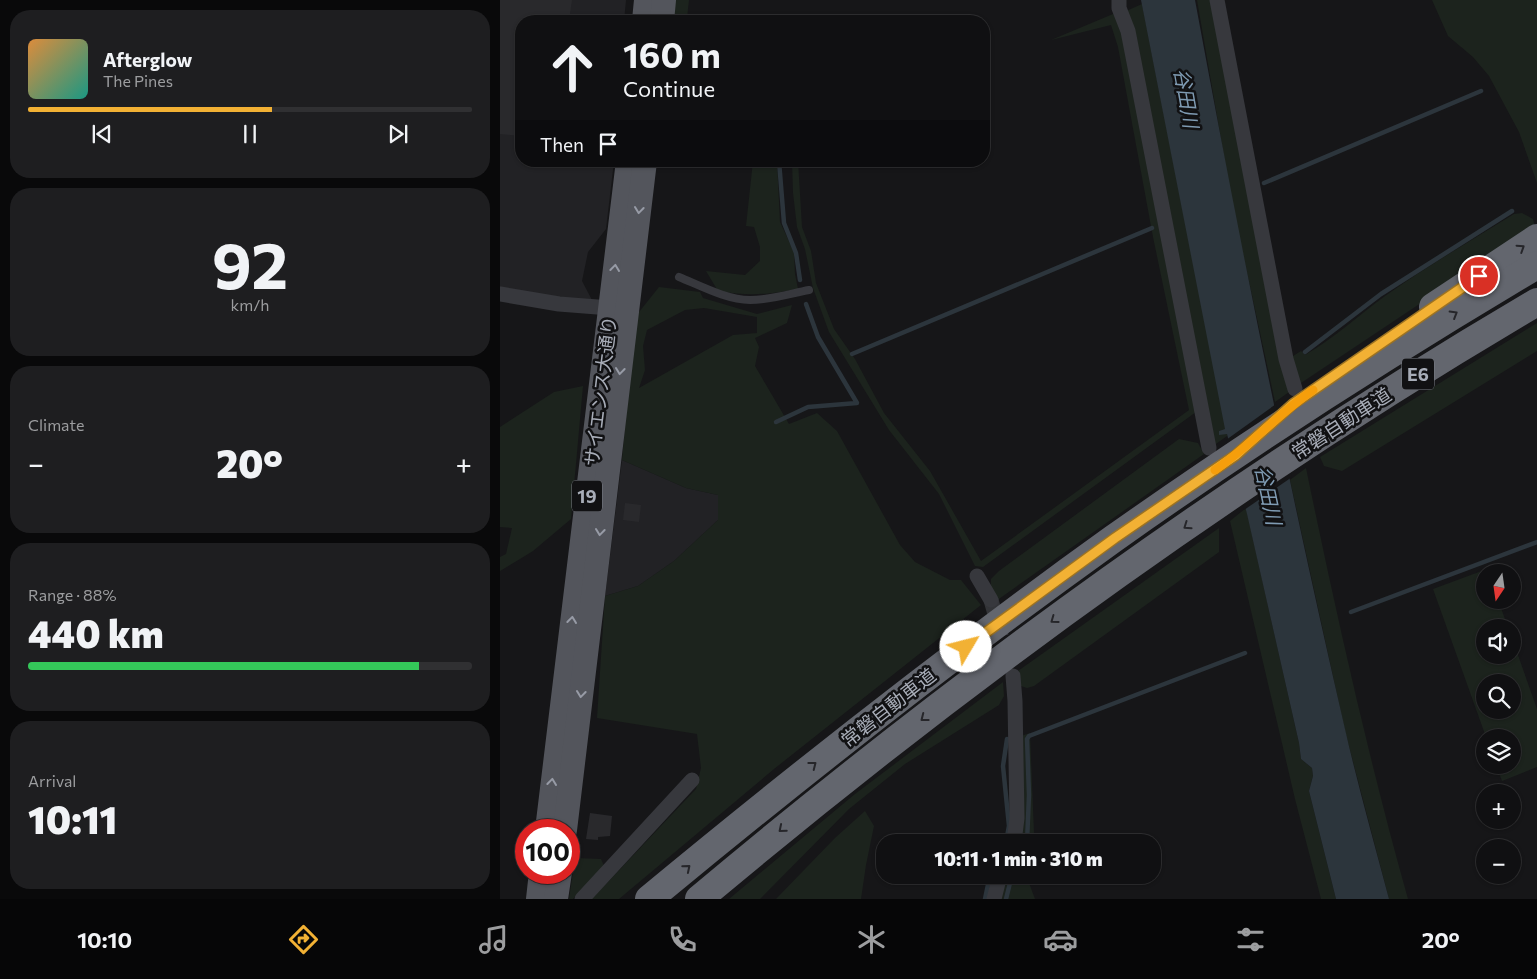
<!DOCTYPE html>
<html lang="en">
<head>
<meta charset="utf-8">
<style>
  body { margin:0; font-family:Commissioner,"Noto Sans JP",sans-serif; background:#1e1e20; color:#f1f3f6; height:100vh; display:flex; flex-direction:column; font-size:19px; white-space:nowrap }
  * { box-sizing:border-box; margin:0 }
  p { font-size:16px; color:#9c9d9f }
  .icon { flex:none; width:28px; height:28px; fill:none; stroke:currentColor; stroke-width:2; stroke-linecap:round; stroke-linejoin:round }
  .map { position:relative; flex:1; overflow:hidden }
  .drawer { display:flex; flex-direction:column; gap:10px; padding:10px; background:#09090a; width:500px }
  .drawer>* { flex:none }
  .top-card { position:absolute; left:15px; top:15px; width:475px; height:152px; border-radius:20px; box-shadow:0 1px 4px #0004,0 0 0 1px #303032; background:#101012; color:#f1f3f6; overflow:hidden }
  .needle { width:32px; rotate:193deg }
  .controls { position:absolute; left:976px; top:564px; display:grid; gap:10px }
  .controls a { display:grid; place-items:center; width:45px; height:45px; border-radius:50%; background:#101012; box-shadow:0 1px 4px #0004,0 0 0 1px #303032; font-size:25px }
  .speed { position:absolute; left:15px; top:819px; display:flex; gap:10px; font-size:25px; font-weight:700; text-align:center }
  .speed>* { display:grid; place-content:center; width:65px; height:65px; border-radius:50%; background:#101012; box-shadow:0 1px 4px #0004,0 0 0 1px #303032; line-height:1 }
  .speed .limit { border:8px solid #d22; background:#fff; color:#111 }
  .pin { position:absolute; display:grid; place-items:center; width:42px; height:42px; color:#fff; margin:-21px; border:2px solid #fff; border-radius:50%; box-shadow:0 1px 5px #0007 }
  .me { position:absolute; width:55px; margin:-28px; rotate:53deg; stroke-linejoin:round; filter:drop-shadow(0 0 4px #0008) }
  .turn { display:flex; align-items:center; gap:18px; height:105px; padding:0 25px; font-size:22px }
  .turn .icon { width:65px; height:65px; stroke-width:2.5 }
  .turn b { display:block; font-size:35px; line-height:42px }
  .then { display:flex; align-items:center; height:48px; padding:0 25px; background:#0003; gap:10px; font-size:19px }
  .big { font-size:38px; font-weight:800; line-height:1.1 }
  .drawer .widget { flex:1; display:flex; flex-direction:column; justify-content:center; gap:8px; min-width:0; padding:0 18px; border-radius:20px; background:#1e1e20 }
  .drawer .dial { align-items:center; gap:0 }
  .dial b { font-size:65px; line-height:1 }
  .song { display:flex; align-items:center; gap:15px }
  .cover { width:60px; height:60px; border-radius:8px; background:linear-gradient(135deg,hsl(30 70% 55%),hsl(170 70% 35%)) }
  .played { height:5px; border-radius:2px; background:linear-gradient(90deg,#f2b134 55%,#303032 55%) }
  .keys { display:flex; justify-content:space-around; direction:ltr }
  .heat { display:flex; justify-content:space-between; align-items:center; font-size:28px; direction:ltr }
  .charge { height:8px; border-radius:4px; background:linear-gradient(90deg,#34c759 88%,#303032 0) }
  .trip { position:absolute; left:376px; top:834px; width:285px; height:50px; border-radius:20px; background:#101012; box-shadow:0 1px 4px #0004,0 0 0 1px #303032; font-weight:800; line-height:50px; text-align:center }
  .tab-bar { display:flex; height:80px; justify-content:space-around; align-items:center; background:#060607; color:#9c9d9f }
  .tab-bar .icon { width:35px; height:35px }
  .tab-bar .selected { color:#f2b134 }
  .tab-bar b { font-size:22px; color:#f1f3f6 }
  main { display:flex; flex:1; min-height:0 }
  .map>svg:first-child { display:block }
  .built { fill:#222225 }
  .green { fill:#1c231d; fill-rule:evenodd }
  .water { fill:#2c353c }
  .pier { fill:#161618 }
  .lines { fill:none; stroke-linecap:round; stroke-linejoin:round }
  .stream { stroke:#2c353c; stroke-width:4.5 }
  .building { fill:#29292c }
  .street-tunnel { stroke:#333438; stroke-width:15; stroke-dasharray:15 8; stroke-linecap:butt }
  .lane { stroke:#37383d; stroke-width:8 }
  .street { stroke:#37383d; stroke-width:15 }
  .primary { stroke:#53555c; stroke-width:24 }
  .highway { stroke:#63666e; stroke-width:28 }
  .oneway { stroke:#979ba6 }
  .oneway2 { stroke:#26262a }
  .route-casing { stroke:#9d7322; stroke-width:12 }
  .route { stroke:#f2b134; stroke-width:9 }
  .slow { stroke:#f59e0b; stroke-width:9 }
  .labels { text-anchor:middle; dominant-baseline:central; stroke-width:5; stroke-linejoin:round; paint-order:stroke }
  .shield { fill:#111113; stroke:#7b7e86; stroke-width:1 }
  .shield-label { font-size:18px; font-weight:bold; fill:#a8adb8 }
  .street-label { font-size:19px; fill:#a8adb8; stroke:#111113 }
  .water-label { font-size:20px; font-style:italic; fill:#7f9bb3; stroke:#111113 }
</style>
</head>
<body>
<main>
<section class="drawer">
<div class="widget">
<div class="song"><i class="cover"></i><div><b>Afterglow</b><p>The Pines</p></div></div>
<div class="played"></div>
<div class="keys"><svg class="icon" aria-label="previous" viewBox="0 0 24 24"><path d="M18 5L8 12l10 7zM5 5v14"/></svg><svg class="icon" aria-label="pause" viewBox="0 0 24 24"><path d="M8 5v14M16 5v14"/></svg><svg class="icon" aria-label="next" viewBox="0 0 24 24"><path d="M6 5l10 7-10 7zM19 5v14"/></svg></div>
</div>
<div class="widget dial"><b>92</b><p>km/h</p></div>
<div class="widget"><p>Climate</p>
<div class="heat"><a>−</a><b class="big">20°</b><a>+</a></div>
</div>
<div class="widget"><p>Range · 88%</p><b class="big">440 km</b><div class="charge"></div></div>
<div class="widget"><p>Arrival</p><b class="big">10:11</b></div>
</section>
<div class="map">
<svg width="1037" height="899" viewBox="0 0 1037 899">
  <rect width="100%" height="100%" fill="#161618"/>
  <!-- built -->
  <g class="built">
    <path d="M 0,0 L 126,0 L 124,21 L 21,21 L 21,161 L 114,161 L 106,229 L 88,252 L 82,281 L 92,300 L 57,298 L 0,288 Z"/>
    <path d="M 122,460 L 186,488 L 218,495 L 218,520 L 174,561 L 138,586 L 105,596 Z"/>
  </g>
  <!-- green -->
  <g class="green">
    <path d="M 175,0 L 189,0 L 187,18 L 188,21 L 173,21 Z"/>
    <path d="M 697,0 L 711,0 L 789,392 L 775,402 L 732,203 Z"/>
    <path d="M 932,0 L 1037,0 L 1037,183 L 1019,132 L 989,76 L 973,57 L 948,36 Z"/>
    <path d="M 642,4 L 726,429 L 719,431 L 719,434 L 727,434 L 727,436 L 713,446 L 624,12 Z"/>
    <path d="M 613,14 L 619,17 L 696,412 L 483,567 L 475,566 L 439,494 L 389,430 L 329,332 L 313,288 L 305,249 L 297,227 L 293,193 L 292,161 L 298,161 L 302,227 L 311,251 L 316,283 L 334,329 L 355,359 L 384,413 L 430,471 L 481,561 L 689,410 L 653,237 L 618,47 L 611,25 L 551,40 Z"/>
    <path d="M 253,161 L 277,161 L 280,222 L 294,252 L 295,274 L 298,289 C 267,295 249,296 218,291 L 206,271 L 245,275 L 260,261 L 260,247 L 254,227 L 246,226 Z"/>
    <path d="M 1022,213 L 1033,219 L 1035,227 L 801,383 C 793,374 789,368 793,356 L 801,351 L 805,355 C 834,338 858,316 885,296 C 926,267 970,241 1014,214 Z"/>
    <path d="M 159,287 L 200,292 L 203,298 L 257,314 L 292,305 L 287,323 L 255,338 L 259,347 L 255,366 L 289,424 L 317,413 L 337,431 L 400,545 L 415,562 L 450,580 L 461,580 L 481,605 L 274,769 L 119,899 L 89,899 L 106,884 L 196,789 L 201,768 L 197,734 L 97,718 L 105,596 L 138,586 L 174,561 L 218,520 L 218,495 L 186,488 L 122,460 L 135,317 ZM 204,308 L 257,317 L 257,333 L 233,335 L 139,388 L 145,370 L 143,346 L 147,330 L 185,310 Z"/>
    <path d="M 1037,323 L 1037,351 L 842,471 L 824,466 L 820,457 Z"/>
    <path d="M 83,386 L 71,519 L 33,551 L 0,571 L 0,557 L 6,554 L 12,528 L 0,527 L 0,427 L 54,392 Z"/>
    <path d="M 679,439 L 698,443 L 704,454 L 496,601 L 491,587 L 491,579 L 499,571 Z"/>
    <path d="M 806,468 C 836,613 868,757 908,899 L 889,899 L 845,731 L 790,480 Z"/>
    <path d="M 746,508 L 799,743 L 801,759 L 812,768 L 813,776 L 809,791 L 836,899 L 821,899 L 795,799 L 730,521 Z"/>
    <path d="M 719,528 L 719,552 L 534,686 L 527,688 L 521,686 L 518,671 Z"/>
    <path d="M 987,569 L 988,572 L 985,572 L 985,600 L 998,600 L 1008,627 L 985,628 L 985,655 L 1012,655 L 1013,641 L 1037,709 L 1037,767 L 1002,781 L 996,765 L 1012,765 L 1012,738 L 986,737 L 933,589 ZM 985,682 L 1012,682 L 1012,710 L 985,710 Z"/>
    <path d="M 503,682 L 504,696 L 499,705 L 405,764 L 349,809 L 260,899 L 229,899 L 355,794 Z"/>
    <path d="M 530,733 L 534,833 L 529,842 L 518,842 L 521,736 Z"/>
    <path d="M 365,811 L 374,826 L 366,865 L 361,899 L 276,899 L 335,838 Z"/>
    <path d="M 75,858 L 101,859 L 104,866 L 73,899 L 69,899 Z"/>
    <path d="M 508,875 L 526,875 L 535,899 L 499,899 Z"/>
  </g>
  <!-- water -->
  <path class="water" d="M 641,0 L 695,0 C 740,244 789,487 845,729 C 858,786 874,842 889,899 L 836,899 L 809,791 L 813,776 L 812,768 L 801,759 L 799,743 L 747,514 L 727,434 L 719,435 L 719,431 L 725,429 Z"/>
  <!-- pier -->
  <path class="pier" d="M 776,404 L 792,477 L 744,510 L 726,440 Z"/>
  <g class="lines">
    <!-- stream -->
    <g class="stream">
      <path d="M 279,161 L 284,223 L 296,253 L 300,280"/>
      <path d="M 764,183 L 981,91"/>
      <path d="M 805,352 L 881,294 L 1012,211"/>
      <path d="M 352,354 L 652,228"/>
      <path d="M 276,422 L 308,407 L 357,403 L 318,337 L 306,304"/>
      <path d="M 851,612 L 1037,542"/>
      <path d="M 506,842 L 509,826 L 503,766 L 507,739"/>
      <path d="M 527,842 L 529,795 L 527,739 L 529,736 L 745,653"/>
      <path d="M 485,899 L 490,875"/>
      <path d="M 506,899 L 512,875"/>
    </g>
  </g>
  <!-- building -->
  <g class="building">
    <path d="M 0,0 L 72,0 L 69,21 L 21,21 L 21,136 L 0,134 Z"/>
    <path d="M 125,503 L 141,505 L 139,522 L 123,520 Z"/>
    <path d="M 90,813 L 112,816 L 110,836 L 98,837 L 98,840 L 86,839 Z"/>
  </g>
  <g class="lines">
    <!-- street-tunnel -->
    <path class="street-tunnel" d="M 491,600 L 508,660"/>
    <!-- lane -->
    <path class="lane" d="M 179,277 C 201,286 227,300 250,300 C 270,300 289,294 309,290"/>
    <!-- street -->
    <g class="street">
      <path d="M 619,0 L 619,8 L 628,31 L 709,448"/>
      <path d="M 717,0 L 786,359 L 795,389"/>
      <path d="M 0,294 L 59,304 L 110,308"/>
      <path d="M 477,576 L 491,600"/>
      <path d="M 513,676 L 515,701 L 517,818 L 514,842"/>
      <path d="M 82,899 L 192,780"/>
      <path d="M 494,899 L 500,875"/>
    </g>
    <!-- primary -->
    <g class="primary">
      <path d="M 144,21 L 146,0"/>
      <path d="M 162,21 L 164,0"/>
      <path d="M 47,830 L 128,161"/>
      <path d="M 65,830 L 145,161"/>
      <path d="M 38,899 L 41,872"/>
      <path d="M 56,899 L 60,872"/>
    </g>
    <!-- highway -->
    <g class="highway">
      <path d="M 933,307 L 1037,238"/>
      <path d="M 149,899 C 300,774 454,653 613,539 C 750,442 892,351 1037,265"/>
      <path d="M 199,899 C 462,678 741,476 1037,302"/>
    </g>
  </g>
  <!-- one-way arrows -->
  <defs><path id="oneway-chevron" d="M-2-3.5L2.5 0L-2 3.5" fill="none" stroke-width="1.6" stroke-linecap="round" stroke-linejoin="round" transform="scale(1.25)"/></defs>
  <g class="oneway">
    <use href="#oneway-chevron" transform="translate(139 210) rotate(97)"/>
    <use href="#oneway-chevron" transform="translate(115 268) rotate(-83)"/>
    <use href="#oneway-chevron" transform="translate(120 371) rotate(97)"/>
    <use href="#oneway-chevron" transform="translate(100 532) rotate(97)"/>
    <use href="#oneway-chevron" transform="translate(72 620) rotate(-83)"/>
    <use href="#oneway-chevron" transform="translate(81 694) rotate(97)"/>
    <use href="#oneway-chevron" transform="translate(52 782) rotate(-83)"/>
  </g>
  <g class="oneway2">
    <use href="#oneway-chevron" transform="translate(1021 248) rotate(-33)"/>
    <use href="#oneway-chevron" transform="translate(954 314) rotate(-31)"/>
    <use href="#oneway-chevron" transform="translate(687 526) rotate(145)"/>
    <use href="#oneway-chevron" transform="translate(554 620) rotate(144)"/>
    <use href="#oneway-chevron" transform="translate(424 718) rotate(142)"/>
    <use href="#oneway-chevron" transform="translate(313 765) rotate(-38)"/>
    <use href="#oneway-chevron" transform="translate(282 829) rotate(140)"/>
    <use href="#oneway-chevron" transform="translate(187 868) rotate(-40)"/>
  </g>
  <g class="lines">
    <defs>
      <path id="route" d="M 466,647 L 615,538 L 736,455 L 793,404 L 979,276"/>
    </defs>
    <!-- route casing -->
    <use href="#route" class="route-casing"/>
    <!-- route -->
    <use href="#route" class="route"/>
    <!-- slow -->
    <path class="slow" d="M 715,470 C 750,446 778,414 813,390"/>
  </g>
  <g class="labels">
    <!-- shield labels -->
    <g class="shield">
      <rect x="902" y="358.5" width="32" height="31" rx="4"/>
      <rect x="72" y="480.5" width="30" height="31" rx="4"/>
    </g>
    <g class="shield-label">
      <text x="918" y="374">E6</text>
      <text x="87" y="496">19</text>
    </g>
    <!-- street labels -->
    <g class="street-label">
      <text transform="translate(100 391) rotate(-83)">サイエンス大通り</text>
      <text transform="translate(841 423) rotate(-33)">常磐自動車道</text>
      <text transform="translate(388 707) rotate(-38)">常磐自動車道</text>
    </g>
    <!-- water labels -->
    <g class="water-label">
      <text transform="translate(687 98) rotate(80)">谷田川</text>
      <text transform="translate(769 495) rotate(78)">谷田川</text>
    </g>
  </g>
</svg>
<div class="controls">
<a><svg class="needle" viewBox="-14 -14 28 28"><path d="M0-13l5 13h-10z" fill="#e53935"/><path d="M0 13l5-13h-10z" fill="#9c9d9f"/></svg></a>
<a><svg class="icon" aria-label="sound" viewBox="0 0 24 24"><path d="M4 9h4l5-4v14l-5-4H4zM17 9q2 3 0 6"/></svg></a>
<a><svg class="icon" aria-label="search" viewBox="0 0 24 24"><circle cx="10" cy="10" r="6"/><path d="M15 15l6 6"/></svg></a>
<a><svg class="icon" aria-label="layers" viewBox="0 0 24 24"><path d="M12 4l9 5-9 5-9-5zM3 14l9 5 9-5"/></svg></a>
<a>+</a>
<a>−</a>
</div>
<div class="speed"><div class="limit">100</div></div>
<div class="pin" style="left:979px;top:276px;background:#d93025"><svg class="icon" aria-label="arrive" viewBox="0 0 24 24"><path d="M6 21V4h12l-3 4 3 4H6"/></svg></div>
<svg class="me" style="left:466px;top:647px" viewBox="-20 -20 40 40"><circle r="19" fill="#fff"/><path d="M0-13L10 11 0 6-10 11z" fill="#f2b134"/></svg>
<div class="trip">10:11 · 1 min · 310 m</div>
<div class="top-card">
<div class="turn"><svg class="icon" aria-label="ahead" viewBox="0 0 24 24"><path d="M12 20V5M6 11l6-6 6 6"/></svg><div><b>160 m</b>Continue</div></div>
<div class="then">Then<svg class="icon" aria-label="arrive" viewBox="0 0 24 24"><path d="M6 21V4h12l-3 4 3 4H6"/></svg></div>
</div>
</div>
</main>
<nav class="tab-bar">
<b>10:10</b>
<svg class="icon selected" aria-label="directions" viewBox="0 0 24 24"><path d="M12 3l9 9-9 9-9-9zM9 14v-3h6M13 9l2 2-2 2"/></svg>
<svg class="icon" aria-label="music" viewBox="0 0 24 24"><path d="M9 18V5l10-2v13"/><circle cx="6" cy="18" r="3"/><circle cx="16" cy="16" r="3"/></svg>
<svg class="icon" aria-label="phone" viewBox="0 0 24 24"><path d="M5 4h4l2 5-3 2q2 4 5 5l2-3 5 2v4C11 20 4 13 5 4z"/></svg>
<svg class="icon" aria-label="climate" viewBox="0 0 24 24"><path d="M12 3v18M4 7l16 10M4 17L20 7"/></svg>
<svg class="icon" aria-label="car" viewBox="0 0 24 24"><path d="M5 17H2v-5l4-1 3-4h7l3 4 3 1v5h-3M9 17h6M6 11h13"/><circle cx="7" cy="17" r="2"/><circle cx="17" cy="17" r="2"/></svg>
<svg class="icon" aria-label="filters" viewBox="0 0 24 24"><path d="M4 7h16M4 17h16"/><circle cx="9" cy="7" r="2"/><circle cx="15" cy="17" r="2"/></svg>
<b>20°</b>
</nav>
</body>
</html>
